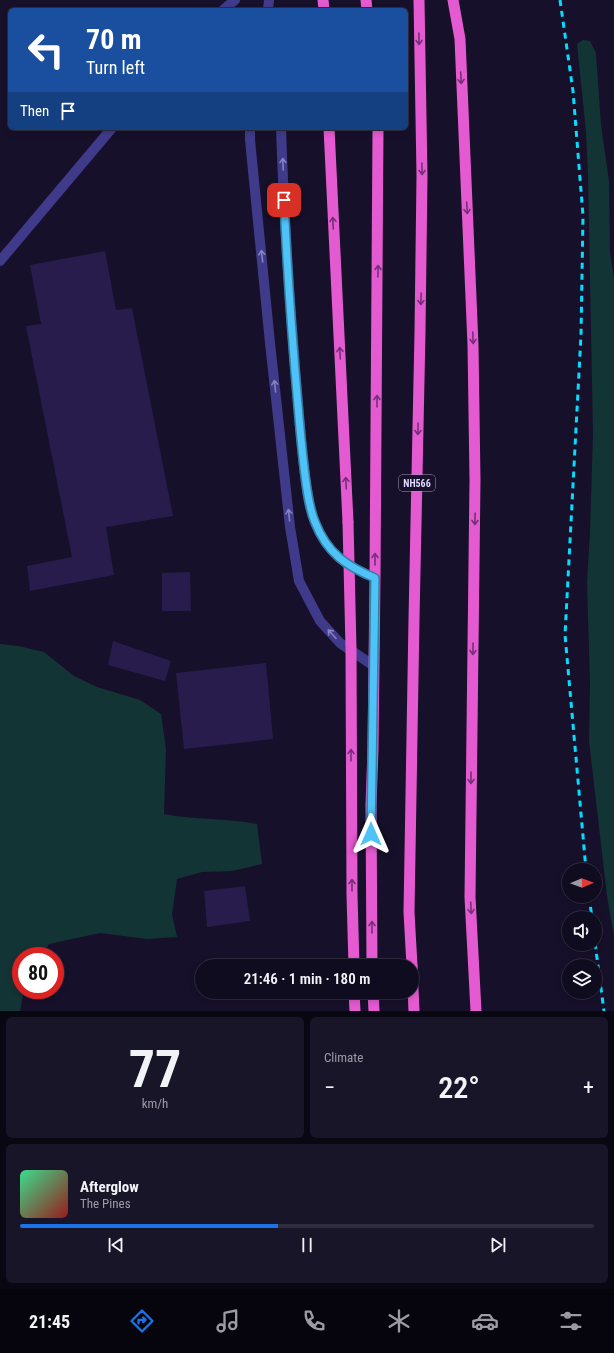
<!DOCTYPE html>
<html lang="en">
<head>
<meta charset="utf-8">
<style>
  body { margin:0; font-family:"Roboto Condensed",sans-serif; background:#191529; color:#f1f3f6; height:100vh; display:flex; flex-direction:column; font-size:15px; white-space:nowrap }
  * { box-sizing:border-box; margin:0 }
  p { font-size:13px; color:#9c9ba5 }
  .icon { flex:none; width:22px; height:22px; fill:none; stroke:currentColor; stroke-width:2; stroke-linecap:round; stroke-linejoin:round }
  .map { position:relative; height:1011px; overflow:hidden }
  .drawer { display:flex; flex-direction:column; gap:6px; padding:6px; background:#090712; flex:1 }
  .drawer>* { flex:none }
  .guide { position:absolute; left:8px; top:8px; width:400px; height:122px; border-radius:6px; box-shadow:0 2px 6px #0003,0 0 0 1px #302c3e; background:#1a4fa0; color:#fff; overflow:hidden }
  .needle { width:26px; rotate:89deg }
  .fabs { position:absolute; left:562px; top:863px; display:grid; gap:8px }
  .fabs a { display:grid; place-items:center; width:40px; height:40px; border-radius:50%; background:#100c20; box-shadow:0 2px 6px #0003,0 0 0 1px #302c3e; font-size:20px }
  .speed { position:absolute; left:12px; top:947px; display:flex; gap:8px; font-size:20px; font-weight:700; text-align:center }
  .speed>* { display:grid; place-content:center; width:52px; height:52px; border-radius:50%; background:#100c20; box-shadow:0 2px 6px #0003,0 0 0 1px #302c3e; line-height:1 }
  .speed .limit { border:6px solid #d22; background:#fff; color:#111 }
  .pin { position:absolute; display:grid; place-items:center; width:34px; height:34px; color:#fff; margin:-17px; border-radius:8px; box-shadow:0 2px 6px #0006 }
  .me { position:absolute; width:44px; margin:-22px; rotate:0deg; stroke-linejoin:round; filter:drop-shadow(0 0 3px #0008) }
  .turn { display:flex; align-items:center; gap:14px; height:84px; padding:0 12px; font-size:18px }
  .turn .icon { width:52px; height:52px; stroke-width:2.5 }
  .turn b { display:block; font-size:28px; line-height:34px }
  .then { display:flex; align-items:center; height:38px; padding:0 12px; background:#0003; gap:8px; font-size:15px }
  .big { font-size:30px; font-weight:600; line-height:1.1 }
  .drawer .tile { flex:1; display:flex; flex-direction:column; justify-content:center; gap:6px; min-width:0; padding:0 14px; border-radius:6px; background:#191529 }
  .drawer .dial { align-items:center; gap:0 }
  .dial b { font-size:52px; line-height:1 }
  .song { display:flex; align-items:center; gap:12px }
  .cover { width:48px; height:48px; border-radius:6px; background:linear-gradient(135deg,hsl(150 70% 55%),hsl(0 70% 35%)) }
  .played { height:4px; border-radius:2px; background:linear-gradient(90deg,#1a73e8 45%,#302c3e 45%) }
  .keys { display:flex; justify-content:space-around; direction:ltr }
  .heat { display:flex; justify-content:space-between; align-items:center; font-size:22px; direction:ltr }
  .drawer .tiles { flex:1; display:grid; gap:6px; grid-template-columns:1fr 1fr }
  .tile:last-child { grid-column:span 2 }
  .trip { position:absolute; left:195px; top:959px; width:224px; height:40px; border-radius:20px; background:#100c20; box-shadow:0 2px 6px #0003,0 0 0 1px #302c3e; font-weight:600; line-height:40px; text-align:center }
  .menu { display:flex; height:64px; justify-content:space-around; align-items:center; background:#06050d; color:#9c9ba5 }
  .menu .icon { width:28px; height:28px }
  .menu .selected { color:#1a73e8 }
  .menu b { font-size:18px; color:#f1f3f6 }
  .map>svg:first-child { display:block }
  .green { fill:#133434 }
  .building { fill:#271c4c }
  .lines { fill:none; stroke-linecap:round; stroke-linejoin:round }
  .service { stroke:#403a8a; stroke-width:10 }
  .minor { stroke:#403a8a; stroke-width:10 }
  .trunk { stroke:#e45ad0; stroke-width:11 }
  .rail { stroke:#05ddff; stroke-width:3; stroke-dasharray:6 5; stroke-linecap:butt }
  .trunk-bridge { stroke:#e45ad0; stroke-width:11 }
  .oneway { stroke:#733175 }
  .oneway2 { stroke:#8882bf }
  .route-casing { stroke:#337fa1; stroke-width:10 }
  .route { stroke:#4fc3f7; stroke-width:7 }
  .labels { text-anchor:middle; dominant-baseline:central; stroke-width:4; stroke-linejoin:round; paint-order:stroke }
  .shield { fill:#16102a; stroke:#a39dbf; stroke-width:1 }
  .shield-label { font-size:10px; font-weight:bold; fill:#dfd9ff }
</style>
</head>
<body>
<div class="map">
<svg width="614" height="1011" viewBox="0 0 614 1011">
  <rect width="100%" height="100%" fill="#16102a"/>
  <!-- green -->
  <g class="green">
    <path d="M 583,40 L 590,41 L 596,53 L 601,125 L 609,181 L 610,252 L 614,278 L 614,937 L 607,896 L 589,741 L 590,683 L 587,583 L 590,532 L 593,434 L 588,175 L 586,132 L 577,44 Z"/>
    <path d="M 0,644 L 18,646 L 44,652 L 74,676 L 97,687 L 140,700 L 161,714 L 166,749 L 164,814 C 195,820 226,818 257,824 L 262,864 L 232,871 L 202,872 L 177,879 L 172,914 L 177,937 L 147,939 L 100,933 L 49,944 L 42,956 L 21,956 L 21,990 L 24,990 L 20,1011 L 0,1011 Z"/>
  </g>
  <!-- building -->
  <g class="building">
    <path d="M 105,251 L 116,310 L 132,308 L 173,516 L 106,527 L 114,575 L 30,591 L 27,566 L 72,557 L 26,326 L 41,324 L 30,265 Z"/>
    <path d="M 190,572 L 191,611 L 162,611 L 162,573 Z"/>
    <path d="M 113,641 L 171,661 L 165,681 L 108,665 Z"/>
    <path d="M 266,663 L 273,739 L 184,749 L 176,673 Z"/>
    <path d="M 245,886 L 250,921 L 207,927 L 204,891 Z"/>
  </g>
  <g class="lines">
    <!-- service -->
    <g class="service">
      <path d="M 223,10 L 235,0"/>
      <path d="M 0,261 L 112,128"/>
    </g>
    <!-- minor -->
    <g class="minor">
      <path d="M 268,10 L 269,0"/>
      <path d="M 250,128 L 250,140 L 270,343 L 290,527 L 299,581 L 320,621 L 340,643 L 374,666"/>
      <path d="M 281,128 C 284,220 290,311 298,403 C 300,427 302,451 305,475 C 307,491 309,508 315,523 C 327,553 346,566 375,578"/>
    </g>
    <!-- trunk -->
    <g class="trunk">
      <path d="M 323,0 L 324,10"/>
      <path d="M 366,0 L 367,10"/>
      <path d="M 453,0 L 460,39 L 473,345 L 475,480 L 470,897 L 476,1011"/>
      <path d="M 329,128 L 348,522"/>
      <path d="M 372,966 L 371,805 L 373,749 L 375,578 L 378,128"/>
      <path d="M 412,966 L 409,912 L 414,619 L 420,332 L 422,176 L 419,0"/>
      <path d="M 412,966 L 414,1011"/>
      <path d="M 354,992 L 355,1011"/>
      <path d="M 373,992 L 374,1011"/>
    </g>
    <!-- rail -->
    <g class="rail">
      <path d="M 560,0 L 573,91 L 583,216 L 581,335 L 565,635 L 586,870"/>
      <path d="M 589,896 L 592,918"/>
      <path d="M 595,943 L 604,1011"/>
    </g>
    <!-- trunk-bridge -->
    <path class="trunk-bridge" d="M 348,522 L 351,648 L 352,895 L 354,966"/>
  </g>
  <!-- one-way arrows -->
  <defs><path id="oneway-shaft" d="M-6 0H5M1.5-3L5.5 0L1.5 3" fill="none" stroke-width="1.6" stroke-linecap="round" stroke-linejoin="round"/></defs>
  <g class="oneway">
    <use href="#oneway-shaft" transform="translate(419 39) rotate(89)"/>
    <use href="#oneway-shaft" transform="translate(461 78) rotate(87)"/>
    <use href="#oneway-shaft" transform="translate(422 169) rotate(89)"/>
    <use href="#oneway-shaft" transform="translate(467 208) rotate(87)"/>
    <use href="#oneway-shaft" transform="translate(333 223) rotate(-93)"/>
    <use href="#oneway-shaft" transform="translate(378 271) rotate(-89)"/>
    <use href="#oneway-shaft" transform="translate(421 299) rotate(91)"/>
    <use href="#oneway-shaft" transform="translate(473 338) rotate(88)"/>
    <use href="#oneway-shaft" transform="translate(340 353) rotate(-93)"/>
    <use href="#oneway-shaft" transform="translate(377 401) rotate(-90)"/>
    <use href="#oneway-shaft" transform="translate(418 429) rotate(91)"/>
    <use href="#oneway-shaft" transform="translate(346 483) rotate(-93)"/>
    <use href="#oneway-shaft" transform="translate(475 519) rotate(91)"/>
    <use href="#oneway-shaft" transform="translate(375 559) rotate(-90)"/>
    <use href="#oneway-shaft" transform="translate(473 649) rotate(91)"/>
    <use href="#oneway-shaft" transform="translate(351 755) rotate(-90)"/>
    <use href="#oneway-shaft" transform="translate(471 778) rotate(90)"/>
    <use href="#oneway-shaft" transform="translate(352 885) rotate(-90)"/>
    <use href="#oneway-shaft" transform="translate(471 908) rotate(87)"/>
    <use href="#oneway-shaft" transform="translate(372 927) rotate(-90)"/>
  </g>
  <g class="oneway2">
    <use href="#oneway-shaft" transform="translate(283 164) rotate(-92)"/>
    <use href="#oneway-shaft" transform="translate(262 256) rotate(-96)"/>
    <use href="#oneway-shaft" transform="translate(275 386) rotate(-96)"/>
    <use href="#oneway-shaft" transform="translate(289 515) rotate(-96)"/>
    <use href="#oneway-shaft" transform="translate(332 634) rotate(-132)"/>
  </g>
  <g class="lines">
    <defs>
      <path id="route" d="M 284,200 C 287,268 292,337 298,406 C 300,429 302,452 305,475 C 307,491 309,508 315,522 C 327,553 346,566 375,578 L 371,834"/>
    </defs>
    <!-- route casing -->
    <use href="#route" class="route-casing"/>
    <!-- route -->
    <use href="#route" class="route"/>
  </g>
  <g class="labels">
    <!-- shield labels -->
    <rect class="shield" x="399" y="475" width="36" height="16" rx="3"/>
    <g class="shield-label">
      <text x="417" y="483">NH566</text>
    </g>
  </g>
</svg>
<div class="fabs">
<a><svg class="needle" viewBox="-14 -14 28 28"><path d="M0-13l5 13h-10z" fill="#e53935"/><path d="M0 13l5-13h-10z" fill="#9c9ba5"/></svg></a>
<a><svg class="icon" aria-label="sound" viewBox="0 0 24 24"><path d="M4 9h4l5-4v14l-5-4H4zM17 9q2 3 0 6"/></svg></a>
<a><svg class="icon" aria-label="layers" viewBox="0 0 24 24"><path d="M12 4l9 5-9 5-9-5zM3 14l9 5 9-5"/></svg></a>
</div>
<div class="speed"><div class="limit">80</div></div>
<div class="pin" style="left:284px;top:200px;background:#d93025"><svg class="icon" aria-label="arrive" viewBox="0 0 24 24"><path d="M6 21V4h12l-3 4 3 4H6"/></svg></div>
<svg class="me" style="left:371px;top:834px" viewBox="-20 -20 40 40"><path d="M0-17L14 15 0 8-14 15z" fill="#4fc3f7" stroke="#fff" stroke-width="4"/></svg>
<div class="trip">21:46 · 1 min · 180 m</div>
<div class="guide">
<div class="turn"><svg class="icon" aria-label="left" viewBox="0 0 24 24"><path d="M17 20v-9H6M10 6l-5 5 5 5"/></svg><div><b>70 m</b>Turn left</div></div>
<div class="then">Then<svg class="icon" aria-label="arrive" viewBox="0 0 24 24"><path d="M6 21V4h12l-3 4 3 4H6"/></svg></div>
</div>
</div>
<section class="drawer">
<div class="tiles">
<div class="tile dial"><b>77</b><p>km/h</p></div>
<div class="tile"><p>Climate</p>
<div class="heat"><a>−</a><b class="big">22°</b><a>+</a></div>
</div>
<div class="tile">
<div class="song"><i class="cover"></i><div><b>Afterglow</b><p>The Pines</p></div></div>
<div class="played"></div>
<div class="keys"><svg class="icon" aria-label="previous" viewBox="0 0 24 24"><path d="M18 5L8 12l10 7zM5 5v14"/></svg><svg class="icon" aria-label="pause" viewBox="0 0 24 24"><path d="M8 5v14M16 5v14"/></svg><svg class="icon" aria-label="next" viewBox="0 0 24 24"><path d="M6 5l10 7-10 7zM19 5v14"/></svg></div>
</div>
</div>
</section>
<nav class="menu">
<b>21:45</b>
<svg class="icon selected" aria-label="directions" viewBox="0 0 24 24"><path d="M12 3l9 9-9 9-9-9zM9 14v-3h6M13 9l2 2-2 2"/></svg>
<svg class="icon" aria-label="music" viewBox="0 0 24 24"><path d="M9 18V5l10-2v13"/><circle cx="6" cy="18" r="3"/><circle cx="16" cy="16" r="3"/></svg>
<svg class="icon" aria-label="phone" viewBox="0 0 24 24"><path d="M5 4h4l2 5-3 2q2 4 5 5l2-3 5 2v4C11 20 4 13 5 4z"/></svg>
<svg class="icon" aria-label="climate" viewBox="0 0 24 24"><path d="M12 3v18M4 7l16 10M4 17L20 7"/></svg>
<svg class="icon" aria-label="car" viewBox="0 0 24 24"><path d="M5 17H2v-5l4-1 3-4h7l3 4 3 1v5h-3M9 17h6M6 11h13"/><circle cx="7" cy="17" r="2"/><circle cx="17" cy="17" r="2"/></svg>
<svg class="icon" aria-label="filters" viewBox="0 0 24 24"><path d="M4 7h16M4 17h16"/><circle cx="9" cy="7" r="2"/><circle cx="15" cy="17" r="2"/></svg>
</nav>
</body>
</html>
